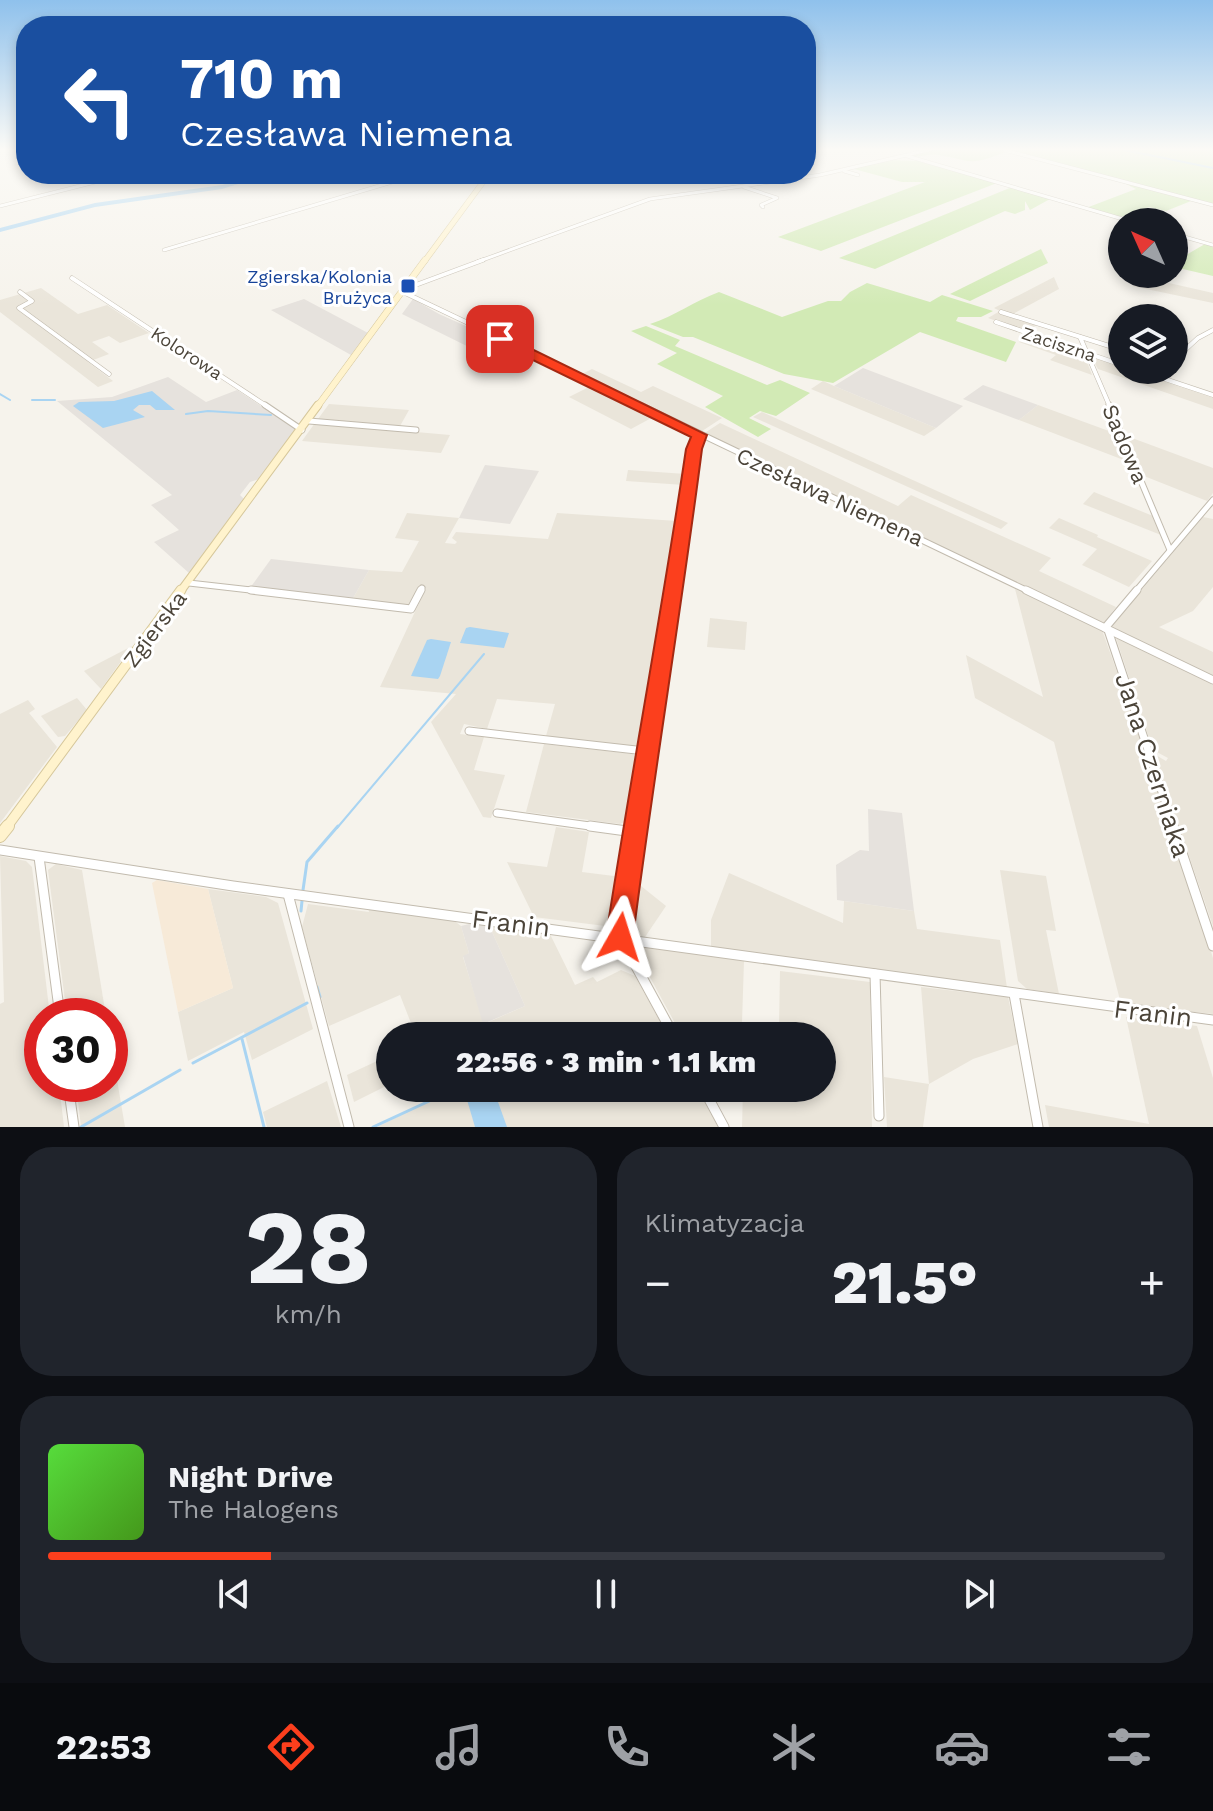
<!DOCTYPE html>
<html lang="pl">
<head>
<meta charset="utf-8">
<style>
  body { margin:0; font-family:"Work Sans",sans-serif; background:#20242c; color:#f1f3f6; height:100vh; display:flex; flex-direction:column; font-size:30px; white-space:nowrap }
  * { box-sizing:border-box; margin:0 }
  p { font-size:26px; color:#9ea1a6 }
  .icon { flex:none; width:44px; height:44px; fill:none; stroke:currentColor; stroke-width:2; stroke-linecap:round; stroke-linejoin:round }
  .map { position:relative; height:1127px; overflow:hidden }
  .sheet { display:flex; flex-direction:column; gap:20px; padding:20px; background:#0d0f14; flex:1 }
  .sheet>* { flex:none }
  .top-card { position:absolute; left:16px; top:16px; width:800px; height:168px; border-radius:32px; box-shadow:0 4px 12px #0003; background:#1a4fa0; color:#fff; overflow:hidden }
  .needle { width:52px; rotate:315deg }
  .controls { position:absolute; left:1108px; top:208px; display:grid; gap:16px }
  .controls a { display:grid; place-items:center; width:80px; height:80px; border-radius:50%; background:#171b24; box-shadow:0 4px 12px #0003; font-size:40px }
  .speed { position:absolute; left:24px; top:998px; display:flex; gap:16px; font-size:40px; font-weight:700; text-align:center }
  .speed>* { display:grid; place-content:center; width:104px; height:104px; border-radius:50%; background:#171b24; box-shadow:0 4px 12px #0003; line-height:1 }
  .speed .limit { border:12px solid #d22; background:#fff; color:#111 }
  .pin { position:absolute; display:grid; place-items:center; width:68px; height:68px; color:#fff; margin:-34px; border-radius:16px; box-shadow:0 4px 12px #0006 }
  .me { position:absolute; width:88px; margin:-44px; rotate:6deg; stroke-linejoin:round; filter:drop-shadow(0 0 6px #0008) }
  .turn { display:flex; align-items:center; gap:28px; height:168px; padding:0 32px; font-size:36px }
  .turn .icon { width:104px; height:104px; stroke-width:2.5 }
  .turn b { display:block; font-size:56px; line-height:68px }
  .big { font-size:60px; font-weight:800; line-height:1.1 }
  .sheet .card { flex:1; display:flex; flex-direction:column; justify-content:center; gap:12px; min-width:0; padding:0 28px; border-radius:32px; background:#20242c }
  .sheet .dial { align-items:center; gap:0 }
  .dial b { font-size:104px; line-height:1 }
  .song { display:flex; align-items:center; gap:24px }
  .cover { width:96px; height:96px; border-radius:12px; background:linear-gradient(135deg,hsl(110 70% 55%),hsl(100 70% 35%)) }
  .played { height:8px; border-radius:4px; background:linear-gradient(90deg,#fc3f1d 20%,#363941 20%) }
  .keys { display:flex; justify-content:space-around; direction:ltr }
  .heat { display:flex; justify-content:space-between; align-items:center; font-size:44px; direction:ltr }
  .sheet .tiles { flex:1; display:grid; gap:20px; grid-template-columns:1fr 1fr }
  .card:last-child { grid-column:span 2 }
  .trip { position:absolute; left:376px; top:1022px; width:460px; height:80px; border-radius:40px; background:#171b24; box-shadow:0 4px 12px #0003; font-weight:800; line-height:80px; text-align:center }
  .menu { display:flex; height:128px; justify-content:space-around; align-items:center; background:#090b0e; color:#9ea1a6 }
  .menu .icon { width:56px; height:56px }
  .menu .current { color:#fc3f1d }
  .menu b { font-size:36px; color:#f1f3f6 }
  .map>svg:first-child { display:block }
  .residential { fill:#eae5da }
  .commercial { fill:#f7ead8 }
  .industrial { fill:#e6e2dd }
  .green { fill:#d2eab5 }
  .water { fill:#a9d4f2 }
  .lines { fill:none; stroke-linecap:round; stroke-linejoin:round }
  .stream-far1 { stroke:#a9d4f2; stroke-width:2 }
  .stream { stroke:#a9d4f2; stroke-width:3 }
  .river { fill:#a9d4f2; fill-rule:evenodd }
  .street-far4-casing { stroke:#c2bbae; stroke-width:4 }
  .street-far3-casing { stroke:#c2bbae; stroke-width:5 }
  .street-far2-casing { stroke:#c2bbae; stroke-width:7 }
  .street-far1-casing { stroke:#c2bbae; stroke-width:9 }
  .street-casing { stroke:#c2bbae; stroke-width:11 }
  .secondary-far4-casing { stroke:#d6c79b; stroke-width:6 }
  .secondary-far3-casing { stroke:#d6c79b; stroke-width:7 }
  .secondary-far2-casing { stroke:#d6c79b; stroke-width:9 }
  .secondary-far1-casing { stroke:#d6c79b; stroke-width:11 }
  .secondary-casing { stroke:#d6c79b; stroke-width:14 }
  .street-far4 { stroke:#fff; stroke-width:3 }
  .street-far3 { stroke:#fff; stroke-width:4 }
  .street-far2 { stroke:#fff; stroke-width:5 }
  .street-far1 { stroke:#fff; stroke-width:7 }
  .street { stroke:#fff; stroke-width:9 }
  .secondary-far4 { stroke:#fff3cd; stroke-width:5 }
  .secondary-far3 { stroke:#fff3cd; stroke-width:6 }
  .secondary-far2 { stroke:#fff3cd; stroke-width:7 }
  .secondary-far1 { stroke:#fff3cd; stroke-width:9 }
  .secondary { stroke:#fff3cd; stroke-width:12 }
  .route { fill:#fc3f1d; stroke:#a42913; stroke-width:2 }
  .transit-dot { fill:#1a4fb4; stroke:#fff; stroke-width:3 }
  .labels { text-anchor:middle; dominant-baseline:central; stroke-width:6; stroke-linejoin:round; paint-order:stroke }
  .far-transit-label { font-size:18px; fill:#164399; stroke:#fff; text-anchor:end }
  .far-street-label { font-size:18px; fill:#4b4439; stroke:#fff }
  .street-label { font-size:22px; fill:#4b4439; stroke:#fff }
  .near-street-label { font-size:26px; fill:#4b4439; stroke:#fff }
</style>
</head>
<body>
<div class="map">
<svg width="1213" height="1127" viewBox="0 0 1213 1127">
  <rect width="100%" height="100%" fill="#f6f3ec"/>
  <!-- residential -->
  <g class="residential">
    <path d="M 1054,277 L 1059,289 L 1011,315 L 1038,324 L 1027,332 L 988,318 L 1000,311 L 994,308 Z"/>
    <path d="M 1147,278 L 1213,293 L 1213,303 L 1132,286 Z"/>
    <path d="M 41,288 L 78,314 L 107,305 L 149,333 L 120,343 L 109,336 L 92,342 L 109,354 L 88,362 L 113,381 L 98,387 L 0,312 L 0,300 Z"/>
    <path d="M 1030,335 L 1084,354 L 1092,375 L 1050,360 L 1056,355 L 1019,342 Z"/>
    <path d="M 1091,356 L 1122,366 L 1122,370 L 1135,370 L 1213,396 L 1213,409 L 1098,369 Z"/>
    <path d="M 592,369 L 641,392 L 653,386 L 722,418 L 699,433 L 580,375 Z"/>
    <path d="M 823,381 L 834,386 L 936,428 L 924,436 L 811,389 Z"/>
    <path d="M 593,385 L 655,416 L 631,429 L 569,397 Z"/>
    <path d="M 329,404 L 409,410 L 400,426 L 318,419 Z"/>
    <path d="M 1038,405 L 1117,434 L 1129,462 L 1019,420 Z"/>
    <path d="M 762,412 L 1008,523 L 1001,529 L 753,417 Z"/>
    <path d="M 315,423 L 450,435 L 441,453 L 302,441 Z"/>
    <path d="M 720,423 L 898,506 L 911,495 L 1051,558 L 1039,571 L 1116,607 L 1104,623 L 1099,623 L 703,434 Z"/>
    <path d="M 1124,435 L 1213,468 L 1213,493 L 1207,501 L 1139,474 L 1136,465 L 1141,466 Z"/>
    <path d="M 628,470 L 686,474 L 684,485 L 626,481 Z"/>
    <path d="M 1094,492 L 1153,516 L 1161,535 L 1083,504 Z"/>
    <path d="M 407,513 L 459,518 L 445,543 L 455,544 L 457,542 L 452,538 L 456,532 L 548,539 L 557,513 L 677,521 L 641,741 L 635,746 L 546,736 L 555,704 L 497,699 L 487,729 L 464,724 L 460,734 L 484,737 L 474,770 L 505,775 L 491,818 L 483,817 L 431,722 L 456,694 L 380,687 L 426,588 L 420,587 L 409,607 L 352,600 L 369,570 L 402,572 L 419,541 L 395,538 Z"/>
    <path d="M 1203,517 L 1213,519 L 1213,587 L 1193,611 L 1159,627 L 1213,652 L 1213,678 L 1114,631 L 1112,625 Z"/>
    <path d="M 1059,518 L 1098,535 L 1097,537 L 1152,561 L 1129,587 L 1082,565 L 1097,549 L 1049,528 Z"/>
    <path d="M 1015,589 L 1102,630 L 1162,798 L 1213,958 L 1213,1014 L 1121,1004 L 1054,742 L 975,698 L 966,655 L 1043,697 Z"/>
    <path d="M 710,618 L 747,622 L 745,650 L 707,647 Z"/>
    <path d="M 1115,635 L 1213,682 L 1213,926 L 1154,754 L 1166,761 L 1168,758 L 1153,750 Z"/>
    <path d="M 132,646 L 101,689 L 84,671 Z"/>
    <path d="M 77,698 L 87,710 L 65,736 L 58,737 L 41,716 Z"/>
    <path d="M 28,700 L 35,709 L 29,713 L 57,747 L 0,823 L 0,714 Z"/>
    <path d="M 544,744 L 633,754 L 638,760 L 629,820 L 620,824 L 526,812 Z"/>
    <path d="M 556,827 L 589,832 L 582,872 L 622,877 L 614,920 L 605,926 L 534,917 L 507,862 L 547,867 Z"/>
    <path d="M 0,856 L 26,861 L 32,867 L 50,1016 L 42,1016 L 42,1084 L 59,1084 L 64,1127 L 0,1127 L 0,1004 L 4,1002 Z"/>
    <path d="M 56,864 L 82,870 L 106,1016 L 67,1016 L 48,870 Z"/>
    <path d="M 1000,870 L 1046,876 L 1056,931 L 1046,930 L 1059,994 L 1027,989 L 1018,981 Z"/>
    <path d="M 729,873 L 843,923 L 844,901 L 914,911 L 917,929 L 1000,940 L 1007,988 L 711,947 L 711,920 Z"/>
    <path d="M 631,878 L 666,906 L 645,937 L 627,934 L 623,929 Z"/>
    <path d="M 208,889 L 266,897 L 278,903 L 313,1029 L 252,1060 L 244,1032 L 188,1061 L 178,1012 L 233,988 Z"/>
    <path d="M 308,904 L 369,912 L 368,907 L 452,919 L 461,926 L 469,953 L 463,957 L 484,1024 L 525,1006 L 489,925 L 549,932 L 575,985 L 593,977 L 597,982 L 621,970 L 635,976 L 668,1036 L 416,1036 L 400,995 L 329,1026 L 302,927 Z"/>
    <path d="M 637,945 L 744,961 L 742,1023 L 779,1027 L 780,971 L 870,982 L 872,1127 L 742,1127 L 743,1088 L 822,1088 L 822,1036 L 682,1036 L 634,948 Z"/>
    <path d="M 921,987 L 1008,997 L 1018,1044 L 973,1059 L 929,1084 L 923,1127 L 887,1127 L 884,1077 L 929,1084 Z"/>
    <path d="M 1126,1017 L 1197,1026 L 1213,1078 L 1213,1127 L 1049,1127 L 1045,1105 L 1149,1124 Z"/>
    <path d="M 110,1038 L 125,1127 L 81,1127 L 76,1084 L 110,1084 Z"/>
    <path d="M 390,1055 L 390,1084 L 354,1102 L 347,1075 Z"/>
    <path d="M 327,1081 L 341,1127 L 267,1127 L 263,1112 Z"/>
    <path d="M 436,1088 L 697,1088 L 718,1127 L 377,1127 L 439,1096 Z"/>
  </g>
  <!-- commercial -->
  <path class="commercial" d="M 157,880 L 208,889 L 233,988 L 178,1012 L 152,883 Z"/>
  <!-- industrial -->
  <g class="industrial">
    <path d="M 304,299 L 368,333 L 351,355 L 271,310 Z"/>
    <path d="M 413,299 L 439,314 L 506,344 L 483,354 L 402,314 Z"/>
    <path d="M 863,368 L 963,406 L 936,428 L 834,386 Z"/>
    <path d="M 168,377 L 206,402 L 237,390 L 296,429 L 259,479 L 250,482 L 240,495 L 244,499 L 189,573 L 154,542 L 179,530 L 151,505 L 172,495 L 57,401 L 112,397 Z"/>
    <path d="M 983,385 L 1038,405 L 1019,420 L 963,399 Z"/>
    <path d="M 485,465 L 539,471 L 510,524 L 459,518 Z"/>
    <path d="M 271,559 L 369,570 L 352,600 L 250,588 Z"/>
    <path d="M 868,809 L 902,813 L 914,911 L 837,900 L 836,865 L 860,850 L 869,851 Z"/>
    <path d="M 473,923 L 489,925 L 525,1006 L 483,1024 L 463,956 L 469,953 L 461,926 Z"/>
  </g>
  <!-- green -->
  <g class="green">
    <path d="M 942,148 L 1213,148 L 1213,204 L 1191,201 L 1166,211 L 1149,207 L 1121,217 L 1086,208 L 1136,189 L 1126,184 L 1128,182 L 1002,149 L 1003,153 C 969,166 972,161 939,155 C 928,153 918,159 906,156 Z"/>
    <path d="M 889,160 L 918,161 L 997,183 L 821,251 L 778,237 L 925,182 L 902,182 L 854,169 Z"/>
    <path d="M 1012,187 L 1050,199 L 1030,210 L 1025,201 L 1025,210 L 1015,214 L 1005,211 L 875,269 L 839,258 Z"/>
    <path d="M 1205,244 L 1213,246 L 1213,276 L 1174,267 L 1174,262 Z"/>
    <path d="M 1041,249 L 1048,263 L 970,301 L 950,294 Z"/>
    <path d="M 867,283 L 930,302 L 942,295 L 993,311 L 981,317 L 958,317 L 956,321 L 1016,342 L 1006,362 L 920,332 L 833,383 L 784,374 L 693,337 L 683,337 L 650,324 C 675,316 694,301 719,292 L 782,317 L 828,301 L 841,301 L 850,292 Z"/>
    <path d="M 646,326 L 680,340 L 675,346 L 767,385 L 780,380 L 810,393 L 776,416 L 760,411 L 749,418 L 771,429 L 758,437 L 705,407 L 723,396 L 657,364 L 677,353 L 631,331 Z"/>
  </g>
  <!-- water -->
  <g class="water">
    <path d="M 152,391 L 175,410 L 156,410 L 150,405 L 139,405 L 133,410 L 145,417 L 103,428 L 73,406 L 79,402 L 114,401 Z"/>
    <path d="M 470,627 L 509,633 L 504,648 L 460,643 L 466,628 Z"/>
    <path d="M 431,639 L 451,642 L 440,676 L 438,679 L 411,676 L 427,640 Z"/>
    <path d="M 470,1088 L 493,1088 L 507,1127 L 475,1127 L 465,1093 Z"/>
  </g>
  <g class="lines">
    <!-- stream-far1 -->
    <g class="stream-far1">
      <path d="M 1115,148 L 1213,168"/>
      <path d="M 0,394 L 10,400"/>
      <path d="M 32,400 L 55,400"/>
      <path d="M 186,414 L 208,411 L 271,415"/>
      <path d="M 337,828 L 484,654"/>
    </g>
    <!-- stream -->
    <g class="stream">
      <path d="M 303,890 L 307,862 L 338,826"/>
      <path d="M 301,911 L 302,901"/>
      <path d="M 317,987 L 320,997"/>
      <path d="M 242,1039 L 264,1127"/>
      <path d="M 193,1063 L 307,1003"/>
      <path d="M 81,1127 L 180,1070"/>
      <path d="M 373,1127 L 438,1097 L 465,1093"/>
    </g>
    <!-- river -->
    <path class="river" d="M 262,174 L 271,174 L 222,189 L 95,207 L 0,232 L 0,228 L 95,203 L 222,185 Z"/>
    <defs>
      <g id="street-far4">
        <path d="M 1004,150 L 1213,205"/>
        <path d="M 907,156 L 1133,222"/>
        <path d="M 844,171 L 858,175"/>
        <path d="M 744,187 L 777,198 L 761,205 L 763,207"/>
        <path d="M 0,206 L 127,174"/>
        <path d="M 1174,234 L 1213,245"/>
        <path d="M 164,250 L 419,174"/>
        <path d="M 477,262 L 650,199 L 820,175 L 937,148"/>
      </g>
      <g id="street-far3">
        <path d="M 72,278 L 268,407"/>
        <path d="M 405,289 L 483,260"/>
        <path d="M 20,292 L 32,301 L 19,308 L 109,374"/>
        <path d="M 403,292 L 644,407"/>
        <path d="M 1001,312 L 1122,350"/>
        <path d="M 996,322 L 1122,365"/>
        <path d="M 1080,337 L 1110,407"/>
        <path d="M 1174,360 L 1198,338 L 1213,330"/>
        <path d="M 1138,370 L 1213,395"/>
      </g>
      <g id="street-far2">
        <path d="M 265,405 L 302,430"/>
        <path d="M 640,405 L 1030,592"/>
        <path d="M 1109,405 L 1170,550"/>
        <path d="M 309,421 L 416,430"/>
        <path d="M 189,583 L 268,592"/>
        <path d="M 420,592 L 422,588"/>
        <path d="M 673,592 L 694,449 L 699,435"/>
        <path d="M 1135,592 L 1213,500"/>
      </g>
      <g id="street-far1">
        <path d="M 251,590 L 411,609 L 421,590"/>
        <path d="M 1026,590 L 1213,680"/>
        <path d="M 1105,628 L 1137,590"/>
        <path d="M 1108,630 L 1174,828"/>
        <path d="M 469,731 L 645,751"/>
        <path d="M 497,813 L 604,828"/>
        <path d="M 635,828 L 673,590"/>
      </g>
      <g id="street">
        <path d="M 590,826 L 634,832"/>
        <path d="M 635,826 L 620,937 L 674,1036"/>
        <path d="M 1173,826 L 1213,946"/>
        <path d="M 0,850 L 233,886 L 1213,1020"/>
        <path d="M 39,857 L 60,1016"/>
        <path d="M 288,894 L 349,1127"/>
        <path d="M 875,974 L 879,1116"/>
        <path d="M 1014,994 L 1038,1127"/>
        <path d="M 68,1084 L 74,1127"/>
        <path d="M 703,1088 L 724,1127"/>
      </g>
      <path id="secondary-far4" d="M 424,262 L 489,174"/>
      <path id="secondary-far3" d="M 317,407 L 425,260"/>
      <path id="secondary-far2" d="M 180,592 L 318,405"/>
      <path id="secondary-far1" d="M 6,828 L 181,590"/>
      <path id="secondary" d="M 0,836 L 8,826"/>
    </defs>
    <!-- street-far4 casing -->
    <use href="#street-far4" class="street-far4-casing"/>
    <!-- street-far3 casing -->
    <use href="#street-far3" class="street-far3-casing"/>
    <!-- street-far2 casing -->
    <use href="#street-far2" class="street-far2-casing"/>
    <!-- street-far1 casing -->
    <use href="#street-far1" class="street-far1-casing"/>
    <!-- street casing -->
    <use href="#street" class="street-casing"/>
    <!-- secondary-far4 casing -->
    <use href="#secondary-far4" class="secondary-far4-casing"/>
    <!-- secondary-far3 casing -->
    <use href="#secondary-far3" class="secondary-far3-casing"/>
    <!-- secondary-far2 casing -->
    <use href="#secondary-far2" class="secondary-far2-casing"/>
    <!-- secondary-far1 casing -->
    <use href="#secondary-far1" class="secondary-far1-casing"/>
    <!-- secondary casing -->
    <use href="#secondary" class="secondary-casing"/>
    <!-- street-far4 -->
    <use href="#street-far4" class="street-far4"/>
    <!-- street-far3 -->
    <use href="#street-far3" class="street-far3"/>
    <!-- street-far2 -->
    <use href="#street-far2" class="street-far2"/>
    <!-- street-far1 -->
    <use href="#street-far1" class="street-far1"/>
    <!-- street -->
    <use href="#street" class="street"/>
    <!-- secondary-far4 -->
    <use href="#secondary-far4" class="secondary-far4"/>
    <!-- secondary-far3 -->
    <use href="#secondary-far3" class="secondary-far3"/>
    <!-- secondary-far2 -->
    <use href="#secondary-far2" class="secondary-far2"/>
    <!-- secondary-far1 -->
    <use href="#secondary-far1" class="secondary-far1"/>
    <!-- secondary -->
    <use href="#secondary" class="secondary"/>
  </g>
  <!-- sky -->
  <linearGradient id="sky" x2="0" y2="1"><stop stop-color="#8fc1ec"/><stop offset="0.49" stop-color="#fbfaf6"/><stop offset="1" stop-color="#fbfaf6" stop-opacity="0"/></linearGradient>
  <rect width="1213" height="305" fill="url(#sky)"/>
  <!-- route -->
  <path class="route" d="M 496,336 L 505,336 L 707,435 L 702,449 C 681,612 654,774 633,937 L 629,945 L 620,949 L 610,945 L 606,937 C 631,774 662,612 686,449 L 691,437 L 496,342 Z"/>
  <!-- markers -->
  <rect class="transit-dot" x="400" y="278" width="16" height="16" rx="4"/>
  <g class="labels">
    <!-- far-transit labels -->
    <g class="far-transit-label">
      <text x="392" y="276">Zgierska/Kolonia<tspan x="392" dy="21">Brużyca</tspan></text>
    </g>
    <!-- far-street labels -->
    <g class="far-street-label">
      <text transform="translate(1059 344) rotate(18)">Zaciszna</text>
      <text transform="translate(187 353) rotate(33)">Kolorowa</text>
    </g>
    <!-- street labels -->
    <g class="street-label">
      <text transform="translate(1125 444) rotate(67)">Sadowa</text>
      <text transform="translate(830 497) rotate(25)">Czesława Niemena</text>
      <text transform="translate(155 629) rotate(-53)">Zgierska</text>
    </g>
    <!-- near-street labels -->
    <g class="near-street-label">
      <text transform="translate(1153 765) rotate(72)">Jana Czerniaka</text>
      <text transform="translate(511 923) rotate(7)">Franin</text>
      <text transform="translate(1153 1013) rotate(7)">Franin</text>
    </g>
  </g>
</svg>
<div class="controls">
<a><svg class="needle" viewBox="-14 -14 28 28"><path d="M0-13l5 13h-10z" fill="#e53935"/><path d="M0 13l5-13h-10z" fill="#9ea1a6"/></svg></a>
<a><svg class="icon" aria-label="layers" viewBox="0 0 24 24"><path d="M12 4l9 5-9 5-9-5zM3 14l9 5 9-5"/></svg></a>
</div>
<div class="speed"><div class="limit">30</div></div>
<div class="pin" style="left:500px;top:339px;background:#d93025"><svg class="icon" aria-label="arrive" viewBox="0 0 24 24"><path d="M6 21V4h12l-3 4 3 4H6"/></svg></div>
<svg class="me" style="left:620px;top:937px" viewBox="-20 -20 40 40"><path d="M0-17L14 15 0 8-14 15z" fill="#fc3f1d" stroke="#fff" stroke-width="4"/></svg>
<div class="trip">22:56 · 3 min · 1.1 km</div>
<div class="top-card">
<div class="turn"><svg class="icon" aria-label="left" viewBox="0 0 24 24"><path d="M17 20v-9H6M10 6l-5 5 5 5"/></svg><div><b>710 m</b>Czesława Niemena</div></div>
</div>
</div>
<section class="sheet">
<div class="tiles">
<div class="card dial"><b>28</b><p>km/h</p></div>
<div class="card"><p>Klimatyzacja</p>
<div class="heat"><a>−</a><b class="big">21.5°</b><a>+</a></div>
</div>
<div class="card">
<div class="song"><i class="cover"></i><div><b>Night Drive</b><p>The Halogens</p></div></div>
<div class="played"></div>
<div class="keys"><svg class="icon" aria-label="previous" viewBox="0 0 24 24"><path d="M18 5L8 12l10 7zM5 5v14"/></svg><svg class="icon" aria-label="pause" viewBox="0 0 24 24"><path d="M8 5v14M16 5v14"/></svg><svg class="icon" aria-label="next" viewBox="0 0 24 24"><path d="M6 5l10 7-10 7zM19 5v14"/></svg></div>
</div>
</div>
</section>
<nav class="menu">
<b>22:53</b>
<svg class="icon current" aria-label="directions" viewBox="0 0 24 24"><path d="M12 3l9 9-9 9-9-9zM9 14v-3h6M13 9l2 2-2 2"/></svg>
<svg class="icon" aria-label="music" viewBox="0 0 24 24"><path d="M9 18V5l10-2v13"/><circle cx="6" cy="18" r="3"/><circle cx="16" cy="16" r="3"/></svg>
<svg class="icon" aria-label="phone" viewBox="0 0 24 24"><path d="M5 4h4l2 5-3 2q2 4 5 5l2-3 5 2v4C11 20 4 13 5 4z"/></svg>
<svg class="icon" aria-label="climate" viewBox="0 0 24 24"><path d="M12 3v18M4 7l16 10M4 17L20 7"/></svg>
<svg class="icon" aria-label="car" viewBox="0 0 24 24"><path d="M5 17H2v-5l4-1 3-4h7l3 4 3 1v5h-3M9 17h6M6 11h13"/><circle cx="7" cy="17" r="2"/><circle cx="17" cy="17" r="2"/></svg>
<svg class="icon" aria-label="filters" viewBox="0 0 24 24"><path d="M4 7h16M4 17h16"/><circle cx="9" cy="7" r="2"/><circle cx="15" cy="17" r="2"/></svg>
</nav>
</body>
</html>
